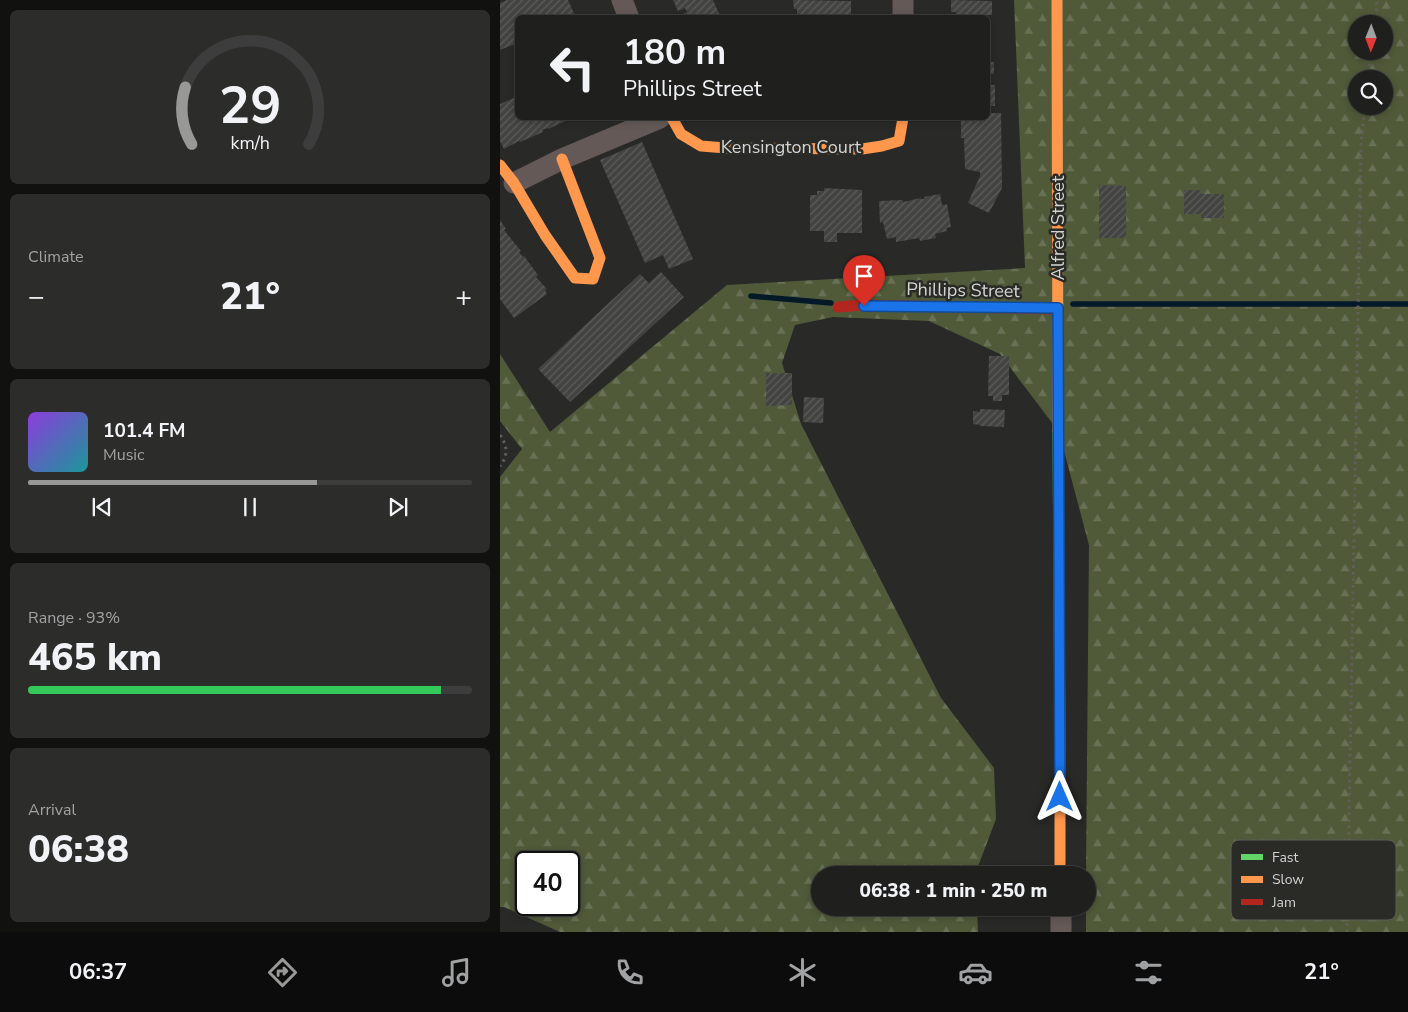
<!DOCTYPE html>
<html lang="en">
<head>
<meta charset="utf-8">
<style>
  body { margin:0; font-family:"Nunito Sans",sans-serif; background:#2c2c2b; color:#f1f3f6; height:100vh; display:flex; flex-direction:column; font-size:19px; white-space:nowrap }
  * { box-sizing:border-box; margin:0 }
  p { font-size:16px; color:#a1a2a4 }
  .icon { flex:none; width:28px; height:28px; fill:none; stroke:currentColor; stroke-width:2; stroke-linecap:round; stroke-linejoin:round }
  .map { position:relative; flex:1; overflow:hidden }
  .drawer { display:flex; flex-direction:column; gap:10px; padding:10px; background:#111110; width:500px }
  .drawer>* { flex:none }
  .guide { position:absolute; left:15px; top:15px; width:475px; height:105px; border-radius:8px; box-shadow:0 2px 8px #0003,0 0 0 1px #3c3d3c; background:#1f1f1e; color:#f1f3f6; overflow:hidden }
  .needle { width:32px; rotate:181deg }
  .fabs { position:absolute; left:848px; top:15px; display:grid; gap:10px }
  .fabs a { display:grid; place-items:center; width:45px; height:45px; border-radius:50%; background:#1f1f1e; box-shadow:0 2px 8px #0003,0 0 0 1px #3c3d3c; font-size:25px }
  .speed { position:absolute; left:15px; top:851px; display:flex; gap:10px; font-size:25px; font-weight:700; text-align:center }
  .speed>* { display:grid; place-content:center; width:65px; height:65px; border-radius:50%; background:#1f1f1e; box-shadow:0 2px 8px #0003,0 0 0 1px #3c3d3c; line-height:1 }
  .speed .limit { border:2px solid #111; border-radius:8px; background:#fff; color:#111 }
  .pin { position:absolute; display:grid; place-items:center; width:42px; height:42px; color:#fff; margin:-51px -21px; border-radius:50% 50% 50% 0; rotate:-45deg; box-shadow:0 0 5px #0007 }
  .pin .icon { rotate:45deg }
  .me { position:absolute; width:55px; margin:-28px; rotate:0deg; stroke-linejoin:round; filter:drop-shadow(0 0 4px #0008) }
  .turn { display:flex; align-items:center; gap:18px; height:105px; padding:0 25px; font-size:22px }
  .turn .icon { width:65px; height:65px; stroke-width:2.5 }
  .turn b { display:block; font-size:35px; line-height:42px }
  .big { font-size:38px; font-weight:800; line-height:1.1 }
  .drawer .card { flex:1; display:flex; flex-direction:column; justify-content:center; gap:8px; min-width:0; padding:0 18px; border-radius:8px; background:#2c2c2b }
  .drawer .dial { align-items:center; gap:0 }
  .dial svg { height:130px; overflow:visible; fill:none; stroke:#3c3d3c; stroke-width:7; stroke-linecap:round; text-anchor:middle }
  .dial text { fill:#f1f3f6; stroke:none }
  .song { display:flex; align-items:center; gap:15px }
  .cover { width:60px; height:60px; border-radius:8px; background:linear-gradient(135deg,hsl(270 70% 55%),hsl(180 70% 35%)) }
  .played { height:5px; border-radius:2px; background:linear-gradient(90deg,#989896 65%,#3c3d3c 65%) }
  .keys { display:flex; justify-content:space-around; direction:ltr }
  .heat { display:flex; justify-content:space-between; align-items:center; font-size:28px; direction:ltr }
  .charge { height:8px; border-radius:4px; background:linear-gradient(90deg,#34c759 93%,#3c3d3c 0) }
  .trip { position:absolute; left:311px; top:866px; width:285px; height:50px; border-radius:25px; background:#1f1f1e; box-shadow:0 2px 8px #0003,0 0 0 1px #3c3d3c; font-weight:800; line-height:50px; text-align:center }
  .dock { display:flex; height:80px; justify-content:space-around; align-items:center; background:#0c0c0c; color:#a1a2a4 }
  .dock .icon { width:35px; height:35px }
  .dock .on { color:#989896 }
  .dock b { font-size:22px; color:#f1f3f6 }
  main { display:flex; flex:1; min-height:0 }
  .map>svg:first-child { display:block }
  .forest { fill:url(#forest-firs); fill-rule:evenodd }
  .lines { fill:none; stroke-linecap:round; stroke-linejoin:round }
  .stream { stroke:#041928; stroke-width:5.5 }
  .building { fill:url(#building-hatch) }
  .path { stroke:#645e5b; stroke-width:3; stroke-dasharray:2.5 4; stroke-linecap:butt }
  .street { stroke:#645956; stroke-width:21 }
  .fast { stroke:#63d668; stroke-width:11 }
  .slow { stroke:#ff974d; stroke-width:11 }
  .jam { stroke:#b3261e; stroke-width:11 }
  .route-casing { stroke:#114b97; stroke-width:12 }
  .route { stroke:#1a73e8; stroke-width:9 }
  .labels { text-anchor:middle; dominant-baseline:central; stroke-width:5; stroke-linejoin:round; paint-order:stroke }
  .street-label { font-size:18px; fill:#d3d3d1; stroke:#2a2a27 }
  .key { fill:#2a2a27; stroke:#5d5d5a; stroke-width:1 }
  .key-label { font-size:14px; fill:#d3d3d1 }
</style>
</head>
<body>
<main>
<section class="drawer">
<div class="card dial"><svg viewBox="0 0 100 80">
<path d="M14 69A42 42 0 1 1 86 69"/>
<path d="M14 69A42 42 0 0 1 10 34" stroke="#989896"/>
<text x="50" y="56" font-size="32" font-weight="700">29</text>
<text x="50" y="72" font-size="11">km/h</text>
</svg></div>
<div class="card"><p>Climate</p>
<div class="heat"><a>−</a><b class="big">21°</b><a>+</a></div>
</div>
<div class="card">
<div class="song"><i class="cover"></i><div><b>101.4 FM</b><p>Music</p></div></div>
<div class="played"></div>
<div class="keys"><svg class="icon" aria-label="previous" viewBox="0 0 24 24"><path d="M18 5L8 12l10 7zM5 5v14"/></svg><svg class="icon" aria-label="pause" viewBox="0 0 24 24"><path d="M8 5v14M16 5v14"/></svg><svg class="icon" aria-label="next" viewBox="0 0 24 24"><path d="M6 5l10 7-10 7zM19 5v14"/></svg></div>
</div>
<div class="card"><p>Range · 93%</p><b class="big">465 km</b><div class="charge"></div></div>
<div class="card"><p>Arrival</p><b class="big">06:38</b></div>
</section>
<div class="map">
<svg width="908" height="932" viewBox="0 0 908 932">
  <defs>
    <pattern id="forest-firs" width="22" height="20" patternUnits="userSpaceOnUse" patternTransform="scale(1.25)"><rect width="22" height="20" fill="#505a39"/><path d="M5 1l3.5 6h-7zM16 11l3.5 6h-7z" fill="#687155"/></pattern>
    <pattern id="building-hatch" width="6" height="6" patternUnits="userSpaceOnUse" patternTransform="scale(1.25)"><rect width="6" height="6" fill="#434342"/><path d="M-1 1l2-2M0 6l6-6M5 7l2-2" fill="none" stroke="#5d5d5c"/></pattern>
  </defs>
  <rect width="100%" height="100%" fill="#292928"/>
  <!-- forest -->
  <path class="forest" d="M 514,0 L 908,0 L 908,932 L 586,932 L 586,908 L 588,908 L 588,875 L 586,875 L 589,545 L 559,432 L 500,354 L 429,321 L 333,317 L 295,325 L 282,363 L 301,424 L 441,698 L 494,768 L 496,819 L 477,869 L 477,875 L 320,875 L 320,908 L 477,908 L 478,932 L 60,932 L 4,907 L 0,907 L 0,477 L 22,449 L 0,421 L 0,354 L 50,432 L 227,285 L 525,268 ZM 856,24 L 884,24 L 884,51 L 856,51 ZM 856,79 L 884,79 L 884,106 L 856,106 ZM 26,862 L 69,862 L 69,905 L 26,905 Z"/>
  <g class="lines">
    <!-- stream -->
    <g class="stream">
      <path d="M 251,296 L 331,303"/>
      <path d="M 573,304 L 908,304"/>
    </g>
  </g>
  <!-- building -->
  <g class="building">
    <path d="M 7,0 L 68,0 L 76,18 L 18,18 L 18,43 L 0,50 L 0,3 Z"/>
    <path d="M 173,0 L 213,0 L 221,18 L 184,18 L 183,14 L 187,12 L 185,8 L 178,11 Z"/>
    <path d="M 293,0 L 351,1 L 351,18 L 297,18 L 297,9 L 294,9 Z"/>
    <path d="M 451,0 L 492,1 L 492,15 L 482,15 L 482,18 L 456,18 L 456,12 L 451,12 Z"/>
    <rect x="488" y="62" width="6" height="12"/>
    <rect x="488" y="85" width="7" height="21"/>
    <path d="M 18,96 L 18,118 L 68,118 L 68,120 L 48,129 L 48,128 L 42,130 L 43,132 L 20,142 L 19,141 L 4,149 L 0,141 L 0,104 Z"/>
    <path d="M 488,113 L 501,113 L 502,188 L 489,213 L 468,203 L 480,176 L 480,172 L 465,169 L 464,138 L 461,138 L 461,118 L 488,118 Z"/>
    <path d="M 142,142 L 193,259 L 169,269 L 163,255 L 145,263 L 100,160 Z"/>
    <path d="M 599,185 L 626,186 L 626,238 L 599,238 Z"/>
    <path d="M 324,188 L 362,190 L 362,233 L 337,233 L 337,242 L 324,242 L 324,231 L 310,231 L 310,195 L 317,195 L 317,191 L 324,191 Z"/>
    <path d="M 684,190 L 701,190 L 701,194 L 724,194 L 724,218 L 701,218 L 701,214 L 684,214 Z"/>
    <path d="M 440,194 L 442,205 L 447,204 L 451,227 L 446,228 L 447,231 L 435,234 L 436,238 L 420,241 L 419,238 L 396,242 L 396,237 L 387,239 L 383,222 L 380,223 L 379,201 L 403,200 L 403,202 L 421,198 L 421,199 L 425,199 L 424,197 Z"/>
    <path d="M 0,220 L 6,229 L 4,230 L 21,251 L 19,252 L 23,257 L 24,256 L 38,275 L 36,277 L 47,289 L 45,290 L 47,294 L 14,318 L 0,299 Z"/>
    <path d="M 161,272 L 184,297 L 70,402 L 38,369 L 140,274 L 149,283 Z"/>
    <path d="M 489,356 L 509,356 L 509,395 L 502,395 L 502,401 L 493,401 L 493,396 L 488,396 Z"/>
    <path d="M 266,373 L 292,373 L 292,405 L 266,406 Z"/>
    <path d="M 304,397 L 324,398 L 323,423 L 303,422 Z"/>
    <path d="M 480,409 L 505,410 L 504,427 L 480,426 L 480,425 L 473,424 L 473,411 L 480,412 Z"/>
  </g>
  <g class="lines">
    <!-- path -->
    <g class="path">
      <path d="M 875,24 L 877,0"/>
      <path d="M 868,79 L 871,51"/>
      <path d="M 0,435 C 8,446 8,456 0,466"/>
      <path d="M 847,932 L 861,144 L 865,106"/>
    </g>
    <!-- street -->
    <g class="street">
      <path d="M 122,0 L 129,18"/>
      <path d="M 403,0 L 403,18"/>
      <path d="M 14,183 L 62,159 L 160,118"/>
      <path d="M 561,908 L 561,932"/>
    </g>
    <!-- fast -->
    <path class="fast" d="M 558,431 L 560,745"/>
    <!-- slow -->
    <g class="slow">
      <path d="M 557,0 L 558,431"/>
      <path d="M 172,118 L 181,134 L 201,146 L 226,148 L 362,149 L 382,146 L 399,141 L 403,118"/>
      <path d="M 0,165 L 14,183 L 45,235 L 75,278 L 93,279 L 100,258 L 62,159"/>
      <path d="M 560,745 L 560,875"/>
    </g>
    <!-- jam -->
    <path class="jam" d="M 338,307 L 363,305 L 558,309"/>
  </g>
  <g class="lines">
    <defs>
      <path id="route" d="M 364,306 L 558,308 L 560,797"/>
    </defs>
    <!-- route casing -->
    <use href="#route" class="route-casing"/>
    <!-- route -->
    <use href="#route" class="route"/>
  </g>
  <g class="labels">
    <!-- street labels -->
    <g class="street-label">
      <text x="291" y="147">Kensington Court</text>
      <text transform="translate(558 228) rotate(-90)">Alfred Street</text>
      <text transform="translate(463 290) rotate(1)">Phillips Street</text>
    </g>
  </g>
  <!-- legend -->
  <rect x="731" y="840" width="165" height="80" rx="8" class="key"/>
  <rect x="741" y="854" width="22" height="6" fill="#63d668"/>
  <rect x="741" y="876" width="22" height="7" fill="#ff974d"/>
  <rect x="741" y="899" width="22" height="6" fill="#b3261e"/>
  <g class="key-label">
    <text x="772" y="862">Fast</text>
    <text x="772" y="884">Slow</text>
    <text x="772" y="907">Jam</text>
  </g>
</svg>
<div class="fabs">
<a><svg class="needle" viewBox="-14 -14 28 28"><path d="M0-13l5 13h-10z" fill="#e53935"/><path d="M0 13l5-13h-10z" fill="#a1a2a4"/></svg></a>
<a><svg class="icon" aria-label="search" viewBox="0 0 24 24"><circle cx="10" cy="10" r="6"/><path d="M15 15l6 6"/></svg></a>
</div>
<div class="speed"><div class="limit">40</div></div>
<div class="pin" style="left:364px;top:306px;background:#d93025"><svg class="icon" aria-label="arrive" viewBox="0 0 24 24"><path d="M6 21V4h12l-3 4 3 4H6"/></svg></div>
<svg class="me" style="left:560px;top:797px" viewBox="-20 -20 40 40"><path d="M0-17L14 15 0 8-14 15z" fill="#1a73e8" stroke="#fff" stroke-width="4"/></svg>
<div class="trip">06:38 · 1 min · 250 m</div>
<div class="guide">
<div class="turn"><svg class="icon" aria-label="left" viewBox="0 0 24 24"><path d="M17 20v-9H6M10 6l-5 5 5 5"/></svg><div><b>180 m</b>Phillips Street</div></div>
</div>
</div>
</main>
<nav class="dock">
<b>06:37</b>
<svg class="icon on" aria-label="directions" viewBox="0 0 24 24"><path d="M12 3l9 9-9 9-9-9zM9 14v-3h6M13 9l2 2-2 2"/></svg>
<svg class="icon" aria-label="music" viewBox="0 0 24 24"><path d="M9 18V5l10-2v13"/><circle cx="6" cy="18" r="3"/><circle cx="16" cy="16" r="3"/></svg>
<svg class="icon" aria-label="phone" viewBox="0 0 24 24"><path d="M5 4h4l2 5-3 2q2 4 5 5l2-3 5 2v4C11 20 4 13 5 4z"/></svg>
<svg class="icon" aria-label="climate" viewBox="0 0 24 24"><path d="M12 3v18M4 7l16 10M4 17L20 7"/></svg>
<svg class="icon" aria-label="car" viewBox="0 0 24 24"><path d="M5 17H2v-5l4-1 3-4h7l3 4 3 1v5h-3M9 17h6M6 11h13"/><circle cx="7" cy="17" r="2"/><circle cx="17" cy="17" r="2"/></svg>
<svg class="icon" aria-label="filters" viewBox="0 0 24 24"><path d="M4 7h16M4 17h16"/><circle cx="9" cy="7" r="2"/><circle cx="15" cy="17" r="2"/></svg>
<b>21°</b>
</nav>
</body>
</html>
